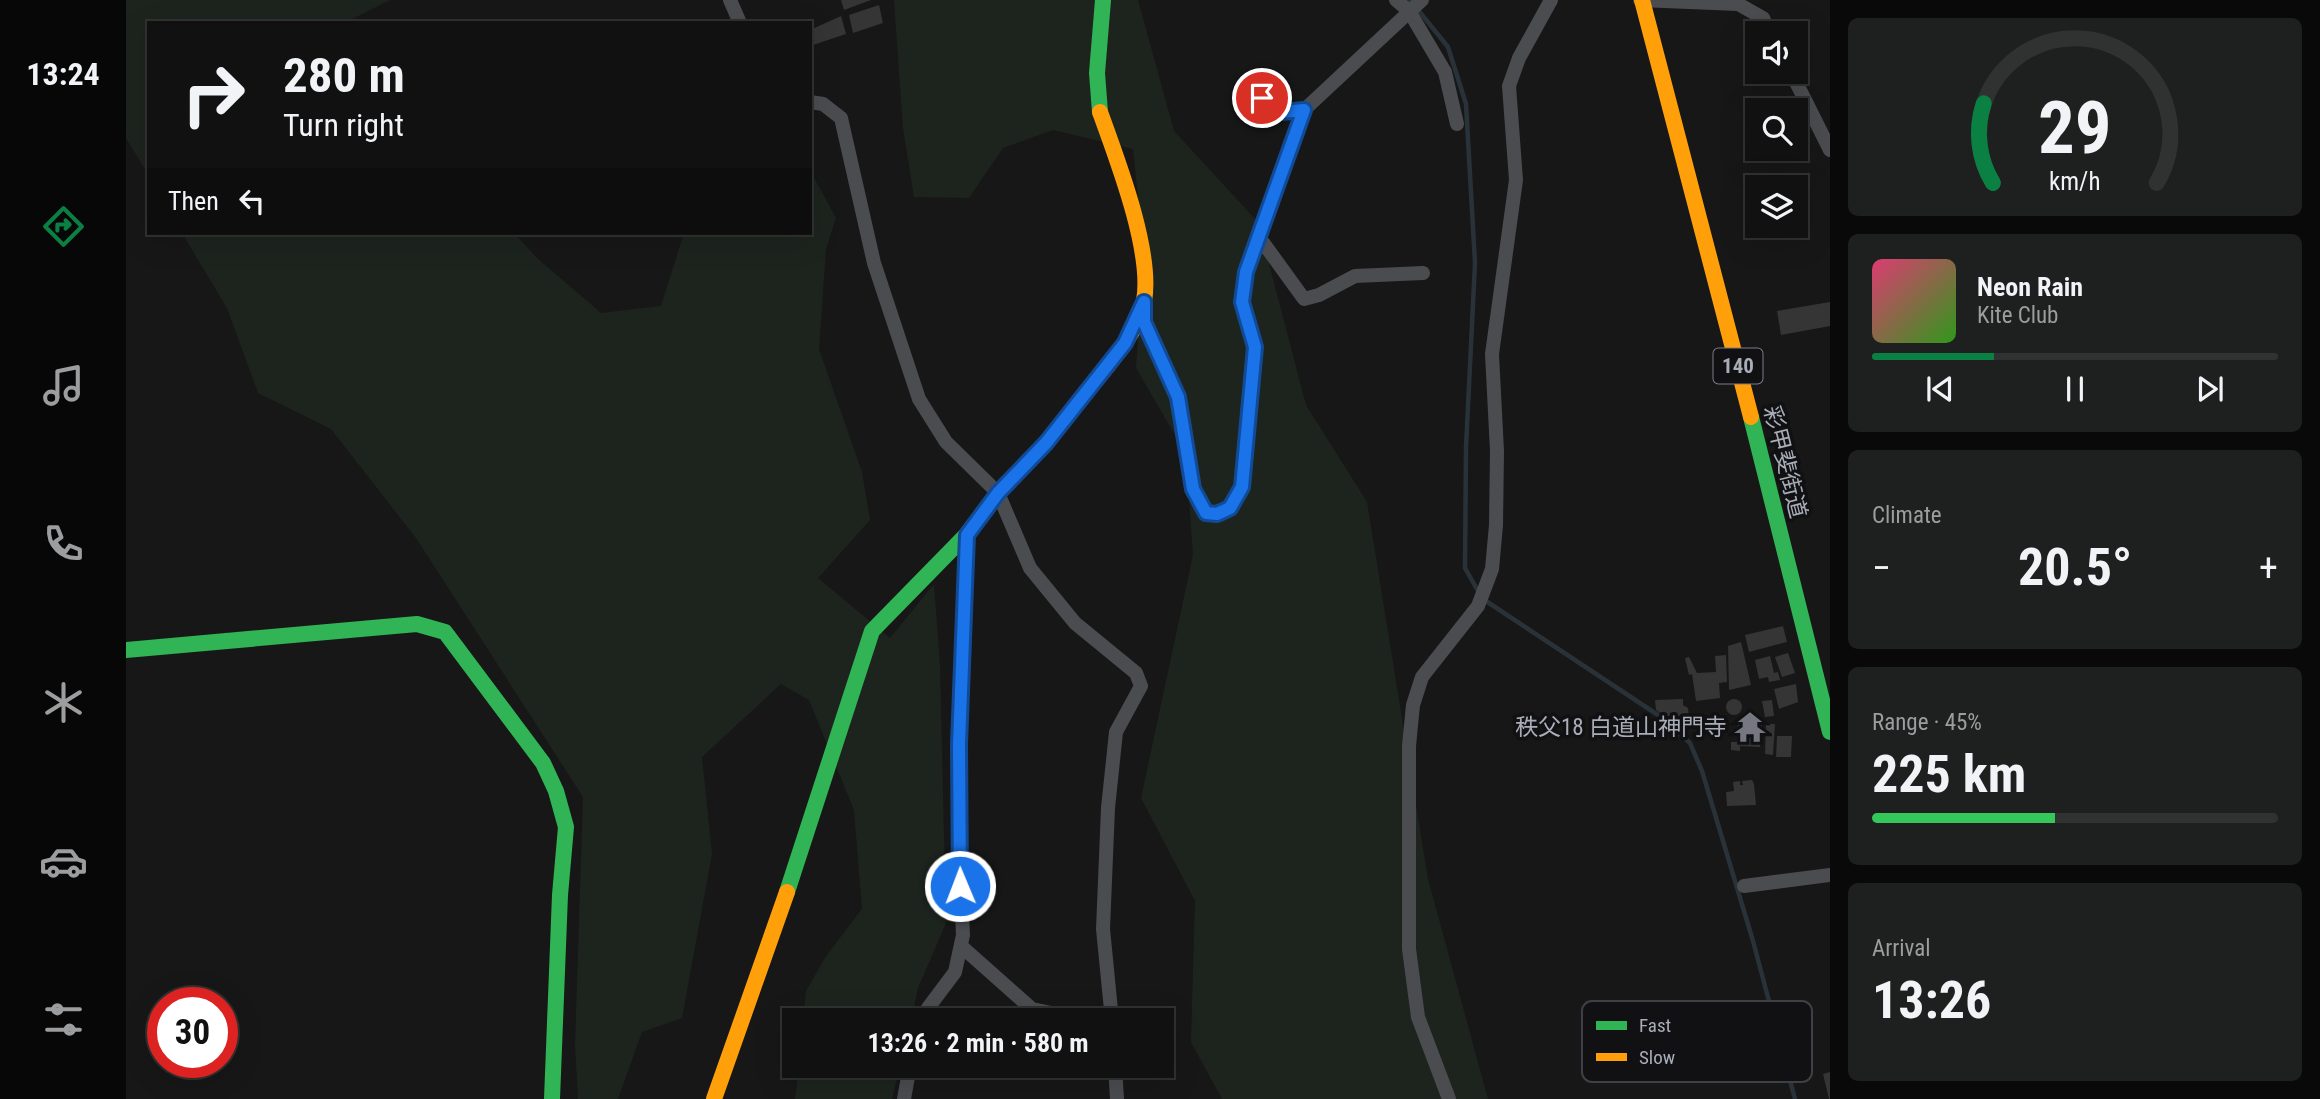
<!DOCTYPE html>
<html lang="en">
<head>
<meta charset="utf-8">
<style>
  body { margin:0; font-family:"Roboto Condensed","Noto Sans JP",sans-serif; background:#1e1f1f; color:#f1f3f6; height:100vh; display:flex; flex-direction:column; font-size:26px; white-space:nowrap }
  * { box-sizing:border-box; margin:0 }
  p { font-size:23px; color:#9c9d9f }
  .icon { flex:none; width:38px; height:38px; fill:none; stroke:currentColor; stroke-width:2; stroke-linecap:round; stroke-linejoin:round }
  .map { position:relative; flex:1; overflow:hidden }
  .panel { display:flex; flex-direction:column; gap:18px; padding:18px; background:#090909; width:490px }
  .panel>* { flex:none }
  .top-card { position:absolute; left:21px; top:21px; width:665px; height:214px; border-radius:0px; box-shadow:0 7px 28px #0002,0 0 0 2px #303131; background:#111; color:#f1f3f6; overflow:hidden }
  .buttons { position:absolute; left:1619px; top:21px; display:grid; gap:14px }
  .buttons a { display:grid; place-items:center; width:63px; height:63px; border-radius:0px; background:#111; box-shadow:0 7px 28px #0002,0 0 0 2px #303131; font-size:35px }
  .speed { position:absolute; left:21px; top:987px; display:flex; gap:14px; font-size:35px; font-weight:700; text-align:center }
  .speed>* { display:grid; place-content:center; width:91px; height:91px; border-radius:50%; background:#111; box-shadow:0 7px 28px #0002,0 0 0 2px #303131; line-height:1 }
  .speed .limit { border:10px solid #d22; background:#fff; color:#111 }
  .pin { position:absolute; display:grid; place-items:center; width:60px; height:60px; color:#fff; margin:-30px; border:4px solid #fff; border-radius:50%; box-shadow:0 2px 7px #0007 }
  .me { position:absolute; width:77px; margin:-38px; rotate:359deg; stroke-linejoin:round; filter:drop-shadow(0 0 5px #0008) }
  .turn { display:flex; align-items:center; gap:24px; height:147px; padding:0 21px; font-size:32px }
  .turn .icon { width:91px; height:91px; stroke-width:2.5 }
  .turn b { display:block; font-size:49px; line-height:60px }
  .then { display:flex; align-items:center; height:66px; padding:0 21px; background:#0003; gap:14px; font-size:26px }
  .big { font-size:52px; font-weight:700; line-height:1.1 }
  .panel .tile { flex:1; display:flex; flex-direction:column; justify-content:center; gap:10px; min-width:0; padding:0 24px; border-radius:10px; background:#1e1f1f }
  .panel .dial { align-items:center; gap:0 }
  .dial svg { height:182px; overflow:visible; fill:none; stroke:#303131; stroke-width:7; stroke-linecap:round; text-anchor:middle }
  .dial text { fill:#f1f3f6; stroke:none }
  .song { display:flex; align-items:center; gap:21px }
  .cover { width:84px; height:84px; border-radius:10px; background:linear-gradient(135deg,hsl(340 70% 55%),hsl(110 70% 35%)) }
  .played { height:7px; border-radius:4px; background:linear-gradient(90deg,#0b8043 30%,#303131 30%) }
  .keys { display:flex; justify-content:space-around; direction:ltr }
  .heat { display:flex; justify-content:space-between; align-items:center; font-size:38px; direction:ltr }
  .charge { height:10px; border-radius:5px; background:linear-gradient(90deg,#34c759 45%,#303131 0) }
  .trip { position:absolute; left:656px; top:1008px; width:392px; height:70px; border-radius:0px; background:#111; box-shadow:0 7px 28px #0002,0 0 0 2px #303131; font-weight:700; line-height:70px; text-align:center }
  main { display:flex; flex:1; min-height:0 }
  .tabs { display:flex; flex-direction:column; width:126px; justify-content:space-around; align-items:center; background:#070707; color:#9c9d9f }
  .tabs .icon { width:49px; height:49px }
  .tabs .selected { color:#0b8043 }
  .tabs b { font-size:32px; color:#f1f3f6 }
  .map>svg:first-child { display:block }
  .green { fill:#1d241e }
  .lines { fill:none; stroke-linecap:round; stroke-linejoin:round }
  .stream { stroke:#2a3239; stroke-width:4.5 }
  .building { fill:#353536 }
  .street { stroke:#4b4c50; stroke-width:14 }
  .fast { stroke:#30b455; stroke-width:16 }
  .slow { stroke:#ff9f0a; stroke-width:16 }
  .route-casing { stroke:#114b97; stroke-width:18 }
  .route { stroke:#1a73e8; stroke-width:12 }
  .labels { text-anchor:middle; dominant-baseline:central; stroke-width:7; stroke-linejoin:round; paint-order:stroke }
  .shield { fill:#111113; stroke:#7b7e86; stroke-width:2 }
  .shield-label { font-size:21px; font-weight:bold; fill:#a8adb8 }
  .street-label { font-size:23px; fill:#a8adb8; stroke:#111113 }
  .poi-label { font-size:23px; fill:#a8adb8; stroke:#111113; text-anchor:end }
  .key { fill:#111113; stroke:#3e4045; stroke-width:2 }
  .key-label { font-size:19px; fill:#a8adb8 }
</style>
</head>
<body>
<main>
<nav class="tabs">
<b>13:24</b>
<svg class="icon selected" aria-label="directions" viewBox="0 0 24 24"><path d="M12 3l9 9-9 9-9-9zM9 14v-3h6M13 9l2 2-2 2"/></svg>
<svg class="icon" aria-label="music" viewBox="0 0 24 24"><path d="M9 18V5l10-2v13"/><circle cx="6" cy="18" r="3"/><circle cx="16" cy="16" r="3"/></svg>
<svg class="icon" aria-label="phone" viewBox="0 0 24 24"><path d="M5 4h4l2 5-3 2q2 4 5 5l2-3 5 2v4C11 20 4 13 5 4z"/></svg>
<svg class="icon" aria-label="climate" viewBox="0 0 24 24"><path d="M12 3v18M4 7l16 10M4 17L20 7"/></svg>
<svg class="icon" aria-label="car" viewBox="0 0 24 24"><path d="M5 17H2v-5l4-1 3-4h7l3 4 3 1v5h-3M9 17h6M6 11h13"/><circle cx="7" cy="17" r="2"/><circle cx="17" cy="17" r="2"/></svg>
<svg class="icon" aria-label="filters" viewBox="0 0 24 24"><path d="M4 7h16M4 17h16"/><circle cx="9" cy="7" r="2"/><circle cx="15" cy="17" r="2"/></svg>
</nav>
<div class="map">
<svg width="1704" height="1099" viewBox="0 0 1704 1099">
  <rect width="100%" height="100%" fill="#171717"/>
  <!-- green -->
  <g class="green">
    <path d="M 0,0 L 264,0 L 218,23 L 23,23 L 23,176 L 0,138 Z"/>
    <path d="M 768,0 L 1012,0 L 1048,131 L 1132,222 L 1180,405 L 1241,502 L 1302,879 L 1362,1099 L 1096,1099 L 1065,1042 L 1069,901 L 1015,798 L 1067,555 L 1060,454 L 1010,368 L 1018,253 L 1007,149 L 927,130 L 877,148 L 843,198 L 788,197 L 777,128 Z"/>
    <path d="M 684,170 L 710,218 L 700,249 L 693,349 L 736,472 L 744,520 L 692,578 L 764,638 L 808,584 L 814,666 L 820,923 L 792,988 L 785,1020 L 677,1020 L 680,991 L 700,956 L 736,909 L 728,810 L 683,700 L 655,684 L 576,757 L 586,854 L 556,1018 L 516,1032 L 492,1099 L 452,1099 L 449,1046 L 457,797 L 290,538 L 205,429 L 132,393 L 101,308 L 56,233 L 388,233 L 411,258 L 475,313 L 535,306 L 558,233 L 684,233 Z"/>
    <path d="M 673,1066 L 774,1066 L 766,1099 L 669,1099 Z"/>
  </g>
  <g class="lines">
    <!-- stream -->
    <g class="stream">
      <path d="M 1284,0 L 1322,47 L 1340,104 L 1349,263 L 1340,447 L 1339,568 L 1352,591"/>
      <path d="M 1357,599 L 1538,719 L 1564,743 L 1576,771 L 1627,941 L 1669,1099"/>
    </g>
  </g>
  <!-- building -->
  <g class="building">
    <path d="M 715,0 L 745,0 L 718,10 Z"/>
    <path d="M 753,5 L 757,23 L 727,33 L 723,15 Z"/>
    <path d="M 715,16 L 720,34 L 684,46 L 684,30 Z"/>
    <path d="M 1704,302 L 1704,326 L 1655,335 L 1651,311 Z"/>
    <path d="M 1657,626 L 1661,642 L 1623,652 L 1619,635 Z"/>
    <path d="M 1615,642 L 1625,685 L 1603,690 L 1602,646 Z"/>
    <path d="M 1662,653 L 1669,673 L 1656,677 L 1649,657 Z"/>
    <path d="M 1600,655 L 1601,682 L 1593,683 L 1594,698 L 1570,701 L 1566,674 L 1563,675 L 1559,658 L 1563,657 L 1571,673 L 1590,672 L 1589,656 Z"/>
    <path d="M 1644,656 L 1648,673 L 1652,672 L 1654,680 L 1643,682 L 1642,677 L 1633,679 L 1629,660 Z"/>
    <path d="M 1670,684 L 1672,702 L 1653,709 L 1648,689 Z"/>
    <path d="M 1557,699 L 1557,705 L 1562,708 L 1563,718 L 1546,721 L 1530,710 L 1529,700 Z"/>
    <circle cx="1608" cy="707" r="8"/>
    <path d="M 1646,700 L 1648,716 L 1639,717 L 1636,701 Z"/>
    <path d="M 1618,719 L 1630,720 L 1630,725 L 1636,725 L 1634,747 L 1614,746 L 1614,751 L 1605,750 L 1605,742 L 1611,742 L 1612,723 L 1618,723 Z"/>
    <path d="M 1640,724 L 1649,724 L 1647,755 L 1639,754 Z"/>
    <path d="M 1651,736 L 1666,736 L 1665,757 L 1650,757 Z"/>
    <path d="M 1626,780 L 1628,784 L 1630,805 L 1601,806 L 1600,792 L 1608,791 L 1607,782 L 1614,781 L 1614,785 L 1617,785 L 1616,781 Z"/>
    <path d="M 1704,1072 L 1704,1099 L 1703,1099 L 1697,1074 Z"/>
  </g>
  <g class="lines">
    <!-- street -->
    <g class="street">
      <path d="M 604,0 L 614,23"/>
      <path d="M 1270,0 L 1283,11 L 1319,72 L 1331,124"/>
      <path d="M 1514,0 L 1612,4 L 1637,18 L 1644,33"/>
      <path d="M 1665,72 L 1704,150"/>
      <path d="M 1129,83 L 1144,112 L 1178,110 L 1296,0"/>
      <path d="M 684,102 L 697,104 L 715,118 L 748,263 L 793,399 L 820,442 L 872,493 L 904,568 L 949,623 L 1010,673 L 1015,686 L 990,732 L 982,808 L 977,929 L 986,1020"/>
      <path d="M 1133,237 L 1178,299 L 1193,295 L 1229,276 L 1297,273"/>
      <path d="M 1018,304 L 1018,322 L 1052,397 L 1067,490 L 1080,513 L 1091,514 L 1104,508 L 1117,487 L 1129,347 L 1116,302 L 1120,272 L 1178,110"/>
      <path d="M 1618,886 L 1704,875"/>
      <path d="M 835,946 L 906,1009 L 959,1020"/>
      <path d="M 798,1020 L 802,1008 L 829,972 L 837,935 L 834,870 L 833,744 L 840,535"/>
      <path d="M 989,1066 L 991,1099"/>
      <path d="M 778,1099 L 784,1066"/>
      <path d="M 1323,1099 L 1292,1017 L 1283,949 L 1283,746 L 1287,705 L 1296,677 L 1352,606 L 1366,569 L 1370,525 L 1371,451 L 1366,354 L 1390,180 L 1383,86 L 1393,58 L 1425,0"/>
    </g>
    <!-- fast -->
    <g class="fast">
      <path d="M 974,112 L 971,73 L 977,0"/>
      <path d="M 1625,417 L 1704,732"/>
      <path d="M 0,650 L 291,624 L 319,632 L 417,763 L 430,791 L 440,827 L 434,895 L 426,1099"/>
      <path d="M 661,892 L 746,631 L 840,535 L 872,493 L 920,443 L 957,396"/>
    </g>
    <!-- slow -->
    <g class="slow">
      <path d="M 1516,0 L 1625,417"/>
      <path d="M 957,396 C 978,370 1012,334 1018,301 C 1027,252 991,159 974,112"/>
      <path d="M 588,1099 L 661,892"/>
    </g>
  </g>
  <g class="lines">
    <defs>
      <path id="route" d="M 834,886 L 833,744 L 841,535 L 872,493 L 920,443 L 999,343 L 1018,302 L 1018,322 L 1052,397 L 1067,489 L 1080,513 L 1091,514 L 1104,508 L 1116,487 L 1129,347 L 1116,302 L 1120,272 L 1178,110 L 1144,113 L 1136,98"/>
    </defs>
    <!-- route casing -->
    <use href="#route" class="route-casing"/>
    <!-- route -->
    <use href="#route" class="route"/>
  </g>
  <!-- icons -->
  <defs>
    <symbol id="temple-bare" viewBox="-9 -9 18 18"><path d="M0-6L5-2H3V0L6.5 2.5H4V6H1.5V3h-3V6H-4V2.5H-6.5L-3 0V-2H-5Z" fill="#757880" stroke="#111113" stroke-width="2.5" paint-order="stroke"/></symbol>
  </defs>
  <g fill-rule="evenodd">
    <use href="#temple-bare" x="1602" y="705" width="44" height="44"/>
  </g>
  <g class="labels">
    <!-- shield labels -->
    <rect class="shield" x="1587.5" y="348.5" width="49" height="35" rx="5"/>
    <g class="shield-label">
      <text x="1612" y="366">140</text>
    </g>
    <!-- street labels -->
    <g class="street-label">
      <text transform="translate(1659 462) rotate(76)">彩甲斐街道</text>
    </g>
    <!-- poi labels -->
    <g class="poi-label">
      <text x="1601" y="727">秩父18 白道山神門寺</text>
    </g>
  </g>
  <!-- legend -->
  <rect x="1456" y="1001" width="230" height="81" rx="10" class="key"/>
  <rect x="1470" y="1021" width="31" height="9" fill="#30b455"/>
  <rect x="1470" y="1053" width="31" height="8" fill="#ff9f0a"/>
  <g class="key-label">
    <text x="1513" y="1032">Fast</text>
    <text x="1513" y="1064">Slow</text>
  </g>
</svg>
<div class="buttons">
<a><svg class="icon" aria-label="sound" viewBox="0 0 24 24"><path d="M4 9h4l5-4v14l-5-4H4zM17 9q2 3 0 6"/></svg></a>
<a><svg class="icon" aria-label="search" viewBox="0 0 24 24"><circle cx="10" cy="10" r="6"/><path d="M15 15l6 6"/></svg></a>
<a><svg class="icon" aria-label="layers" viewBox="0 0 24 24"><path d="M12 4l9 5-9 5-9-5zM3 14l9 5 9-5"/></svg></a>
</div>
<div class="speed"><div class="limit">30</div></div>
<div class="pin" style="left:1136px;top:98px;background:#d93025"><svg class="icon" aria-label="arrive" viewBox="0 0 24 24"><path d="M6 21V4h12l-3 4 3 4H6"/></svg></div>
<svg class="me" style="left:834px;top:886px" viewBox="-20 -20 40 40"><circle r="17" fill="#1a73e8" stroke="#fff" stroke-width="3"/><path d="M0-11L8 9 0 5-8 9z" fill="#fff"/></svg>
<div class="trip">13:26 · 2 min · 580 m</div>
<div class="top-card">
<div class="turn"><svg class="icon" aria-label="right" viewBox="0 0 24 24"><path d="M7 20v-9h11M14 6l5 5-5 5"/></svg><div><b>280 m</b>Turn right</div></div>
<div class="then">Then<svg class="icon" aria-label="left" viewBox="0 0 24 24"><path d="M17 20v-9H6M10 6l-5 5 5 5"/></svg></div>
</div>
</div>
<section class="panel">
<div class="tile dial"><svg viewBox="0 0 100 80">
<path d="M14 69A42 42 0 1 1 86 69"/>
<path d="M14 69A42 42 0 0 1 10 34" stroke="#0b8043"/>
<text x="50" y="56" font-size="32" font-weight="700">29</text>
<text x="50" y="72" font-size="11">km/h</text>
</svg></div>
<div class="tile">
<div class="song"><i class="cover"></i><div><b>Neon Rain</b><p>Kite Club</p></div></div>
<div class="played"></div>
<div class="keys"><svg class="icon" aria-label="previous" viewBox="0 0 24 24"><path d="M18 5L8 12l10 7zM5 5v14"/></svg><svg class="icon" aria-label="pause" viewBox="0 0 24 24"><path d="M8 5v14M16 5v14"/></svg><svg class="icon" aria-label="next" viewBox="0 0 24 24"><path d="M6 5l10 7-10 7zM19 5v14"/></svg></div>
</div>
<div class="tile"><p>Climate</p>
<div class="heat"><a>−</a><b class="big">20.5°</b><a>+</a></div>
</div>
<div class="tile"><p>Range · 45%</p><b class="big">225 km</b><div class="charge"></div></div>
<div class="tile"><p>Arrival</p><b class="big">13:26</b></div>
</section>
</main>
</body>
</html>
